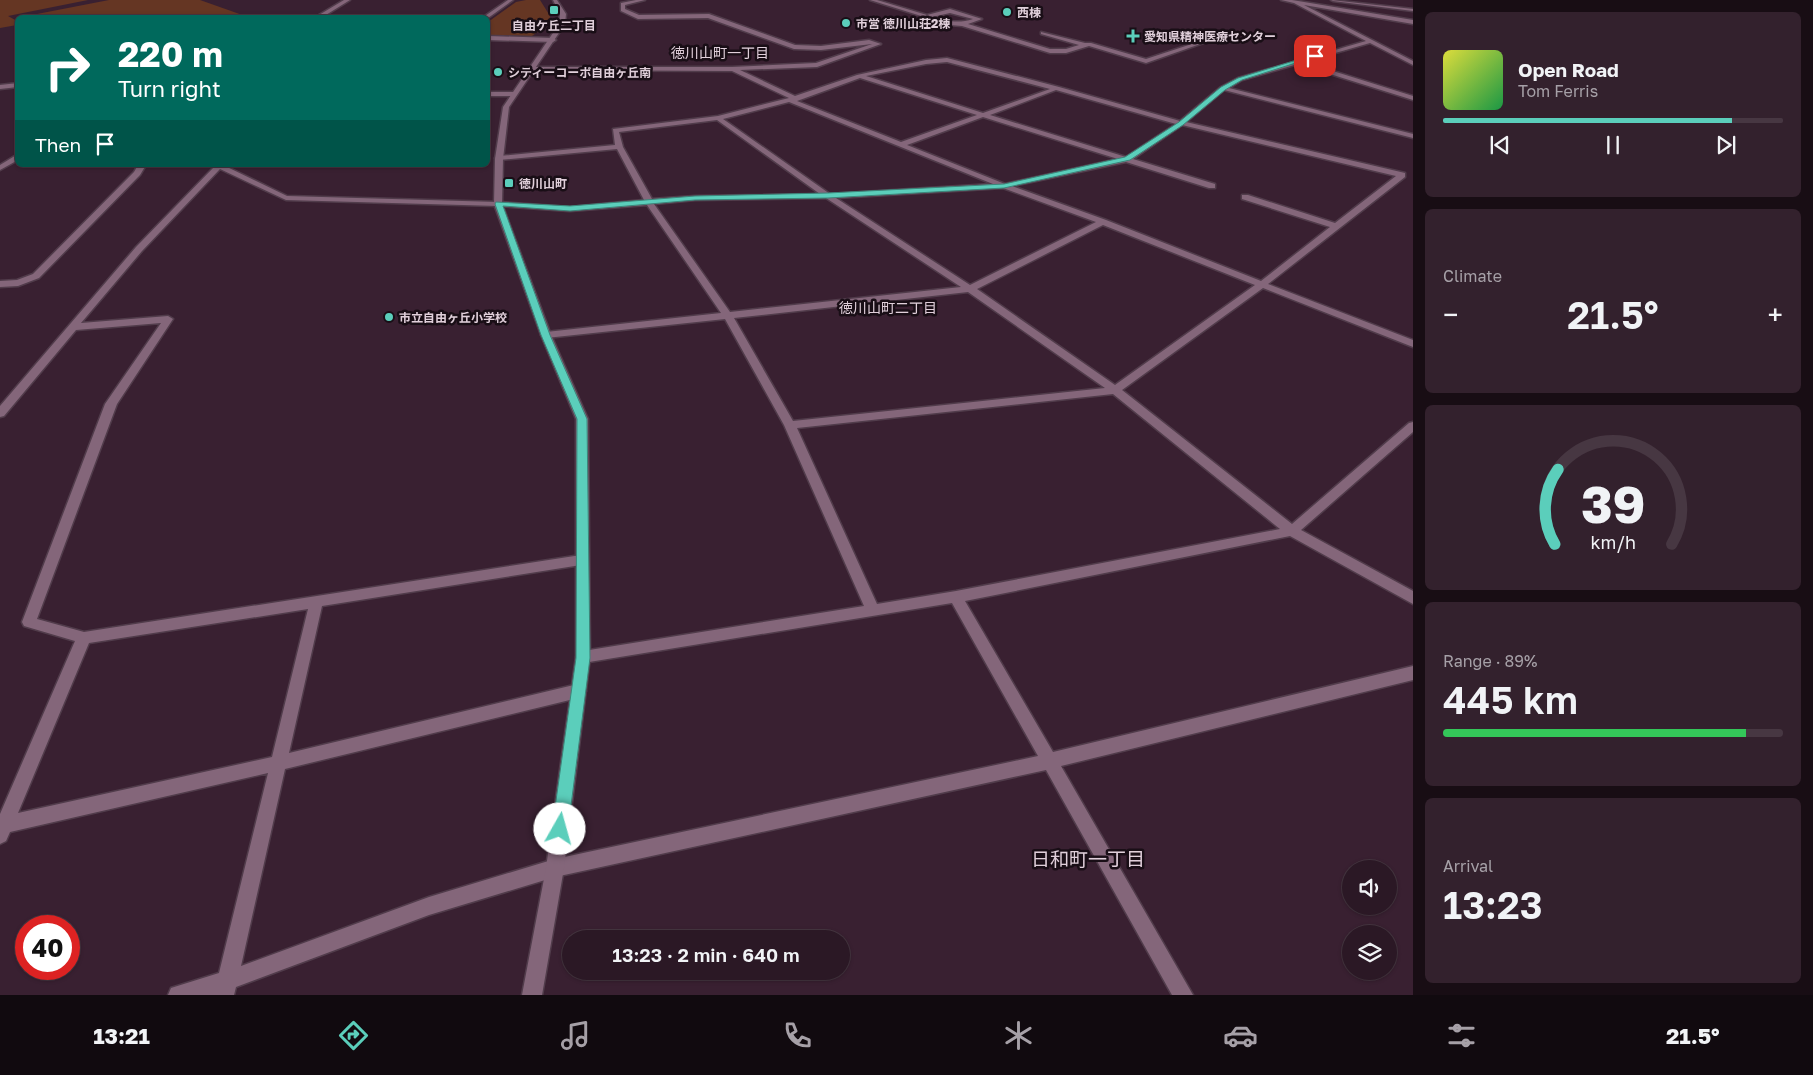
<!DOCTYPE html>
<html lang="en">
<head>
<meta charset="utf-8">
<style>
  body { margin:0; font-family:"Golos Text","Noto Sans JP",sans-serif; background:#33212d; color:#f1f3f6; height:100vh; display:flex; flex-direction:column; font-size:19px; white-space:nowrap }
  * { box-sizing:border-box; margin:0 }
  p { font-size:16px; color:#a6a0a7 }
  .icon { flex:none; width:28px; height:28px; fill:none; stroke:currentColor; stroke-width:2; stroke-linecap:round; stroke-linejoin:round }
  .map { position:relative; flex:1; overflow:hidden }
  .panel { display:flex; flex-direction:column; gap:12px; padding:12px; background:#180d14; width:400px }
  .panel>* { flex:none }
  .banner { position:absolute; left:15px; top:15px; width:475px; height:152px; border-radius:8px; box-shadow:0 1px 4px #0004,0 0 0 1px #473742; background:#00695c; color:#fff; overflow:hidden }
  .controls { position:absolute; left:1342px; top:860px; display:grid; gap:10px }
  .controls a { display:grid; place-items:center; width:55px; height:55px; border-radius:50%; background:#2b1825; box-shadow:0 1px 4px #0004,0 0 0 1px #473742; font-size:25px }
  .speed { position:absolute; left:15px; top:915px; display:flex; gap:10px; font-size:25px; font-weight:700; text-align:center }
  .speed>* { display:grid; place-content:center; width:65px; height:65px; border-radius:50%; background:#2b1825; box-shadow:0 1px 4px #0004,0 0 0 1px #473742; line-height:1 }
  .speed .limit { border:8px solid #d22; background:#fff; color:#111 }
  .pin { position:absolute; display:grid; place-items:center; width:42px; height:42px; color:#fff; margin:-21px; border-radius:10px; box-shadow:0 2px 8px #0006 }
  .me { position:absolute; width:55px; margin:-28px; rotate:7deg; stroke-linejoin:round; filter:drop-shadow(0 0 4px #0008) }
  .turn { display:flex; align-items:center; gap:18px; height:105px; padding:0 20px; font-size:22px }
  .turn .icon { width:65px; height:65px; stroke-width:2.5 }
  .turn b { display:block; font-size:35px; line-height:42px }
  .then { display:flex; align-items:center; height:48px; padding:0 20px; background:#0003; gap:10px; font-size:19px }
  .big { font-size:38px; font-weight:600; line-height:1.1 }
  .panel .widget { flex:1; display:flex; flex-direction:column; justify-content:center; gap:8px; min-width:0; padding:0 18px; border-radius:8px; background:#33212d }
  .panel .dial { align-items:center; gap:0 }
  .dial svg { height:130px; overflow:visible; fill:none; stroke:#473742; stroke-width:7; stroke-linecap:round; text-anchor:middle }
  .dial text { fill:#f1f3f6; stroke:none }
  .song { display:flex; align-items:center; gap:15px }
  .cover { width:60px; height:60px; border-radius:8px; background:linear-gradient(135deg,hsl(60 70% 55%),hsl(140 70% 35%)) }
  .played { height:5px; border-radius:2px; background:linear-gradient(90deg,#5bcebb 85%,#473742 85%) }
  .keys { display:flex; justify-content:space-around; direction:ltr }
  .heat { display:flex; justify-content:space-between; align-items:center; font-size:28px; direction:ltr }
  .charge { height:8px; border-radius:4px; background:linear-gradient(90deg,#34c759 89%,#473742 0) }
  .trip { position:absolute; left:562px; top:930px; width:288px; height:50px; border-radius:25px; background:#2b1825; box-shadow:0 1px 4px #0004,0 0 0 1px #473742; font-weight:600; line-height:50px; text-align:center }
  .dock { display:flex; height:80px; justify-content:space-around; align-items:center; background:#110a0f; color:#a6a0a7 }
  .dock .icon { width:35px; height:35px }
  .dock .on { color:#5bcebb }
  .dock b { font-size:22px; color:#f1f3f6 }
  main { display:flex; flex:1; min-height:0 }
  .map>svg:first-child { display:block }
  .green { fill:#653623 }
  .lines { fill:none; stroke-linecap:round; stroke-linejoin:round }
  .service-casing { stroke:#513c4b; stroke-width:3 }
  .minor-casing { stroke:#513c4b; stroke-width:3 }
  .tertiary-casing { stroke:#513c4b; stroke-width:3 }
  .service { fill:#84667a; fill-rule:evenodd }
  .minor { fill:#84667a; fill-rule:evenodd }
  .tertiary { fill:#84667a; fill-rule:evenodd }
  .route { fill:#5bcebb; stroke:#3b867a }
  .poi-dot { fill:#5bcebb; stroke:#190e16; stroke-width:2 }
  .labels { text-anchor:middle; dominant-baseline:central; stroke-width:5; stroke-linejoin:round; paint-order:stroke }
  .far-poi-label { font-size:12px; font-weight:bold; fill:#e0cfda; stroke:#190e16; text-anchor:start }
  .far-neighbourhood-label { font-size:14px; fill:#e0cfda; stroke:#190e16 }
  .near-neighbourhood-label { font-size:19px; fill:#e0cfda; stroke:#190e16 }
</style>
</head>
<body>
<main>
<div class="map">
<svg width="1413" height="995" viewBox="0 0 1413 995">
  <rect width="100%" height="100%" fill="#392031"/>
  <!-- green -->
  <g class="green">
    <path d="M 0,0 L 88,0 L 8,16 L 17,21 L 17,25 L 0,28 Z"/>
    <path d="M 109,0 L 200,0 L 248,17 L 44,18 L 37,14 Z"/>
    <path d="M 526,0 L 540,0 L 550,16 L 549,24 L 532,36 L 488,35 L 488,22 L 516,2 Z"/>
  </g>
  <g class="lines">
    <defs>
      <g id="service">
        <path d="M 508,0 L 513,0 L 488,18 L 482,18 Z"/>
        <path d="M 870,0 L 877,0 L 927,15 L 950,9 L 982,19 L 968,24 L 1050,49 L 1066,49 L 1079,45 L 1041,34 L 1041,32 L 1085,43 L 1091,43 L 1146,59 L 1201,41 L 1206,42 L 1146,63 L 1089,46 L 1066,53 L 1050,53 L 962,26 L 950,25 ZM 950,13 L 973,19 C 958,24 948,21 932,17 Z"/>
        <path d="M 488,36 L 553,38 L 556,40 L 553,42 L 488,40 Z"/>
      </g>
      <g id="minor">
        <path d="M 344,0 L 350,0 L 321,18 L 314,18 Z"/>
        <path d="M 636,0 L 645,0 L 625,5 L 625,9 L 639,15 L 709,14 L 795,45 L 821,46 L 869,40 L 881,44 L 817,67 L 740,70 L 795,96 L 857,75 L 926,60 L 947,58 L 1059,87 L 1180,121 L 1221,87 L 1238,78 L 1366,41 L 1294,3 L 1281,0 L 1292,0 L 1413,20 L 1413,24 L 1304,5 L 1413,61 L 1413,65 L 1370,43 L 1304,62 L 1413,96 L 1413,100 L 1298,64 L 1242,80 L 1229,88 L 1413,134 L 1413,138 L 1224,90 L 1186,122 L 1405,173 L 1405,177 L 1268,284 L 1413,340 L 1413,347 L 1263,288 L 1122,390 L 1292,524 L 1409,423 L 1413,422 L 1413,432 L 1301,530 L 1413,591 L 1413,604 L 1290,536 L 965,601 L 1053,752 L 1413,666 L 1413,680 L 1061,766 L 1193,995 L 1172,995 L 1046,770 L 555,877 L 429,915 L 236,987 L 234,995 L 168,995 L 171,988 L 219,973 L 268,773 L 10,832 L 6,841 L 0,844 L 0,814 L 75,641 L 24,626 L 22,622 L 105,404 L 161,323 L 76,330 L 4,416 L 0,417 L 0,406 L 136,247 L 214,167 L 213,165 L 223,165 L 287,196 L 498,202 L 570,207 L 644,200 L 617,149 L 499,160 L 495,158 L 499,156 L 615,145 L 613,129 L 718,116 L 789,98 L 732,71 L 533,70 L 531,67 L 732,67 L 816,63 L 872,44 L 821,50 L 794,49 L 708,18 L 638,19 L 621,11 L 621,3 ZM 947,62 L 1050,89 L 983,113 L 866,76 L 926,64 ZM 860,78 L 977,115 L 901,142 L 797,101 ZM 1056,90 L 1176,124 L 1126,157 L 990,115 ZM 789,102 L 993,184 L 830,194 L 723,119 ZM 983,117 L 1118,159 L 1005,184 L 907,145 ZM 717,120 L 820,194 L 695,196 L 652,199 L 623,147 L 619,132 ZM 1182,125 L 1396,176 L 1335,223 L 1248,195 L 1242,195 L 1242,199 L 1330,227 L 1261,281 L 1106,220 L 1012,186 L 1126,162 L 1209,188 L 1215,188 L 1215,184 L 1133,159 ZM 220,169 L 286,200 L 498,206 L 570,211 L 647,205 L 721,313 L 546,332 L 541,335 L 546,338 L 725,319 L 784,425 L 864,606 L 583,651 L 578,653 L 576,657 L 578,661 L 583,663 L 952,603 L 1038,756 L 555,859 L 429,897 L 241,966 L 285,769 L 578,698 L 583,696 L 586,691 L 583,686 L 578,684 L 289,753 L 322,606 L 581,565 L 586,564 L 588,560 L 586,556 L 581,555 L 84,632 L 37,619 L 117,404 L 173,319 L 168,316 L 81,323 L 142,251 ZM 1003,188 L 1096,222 L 970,285 L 836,198 ZM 826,198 L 961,287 L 730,312 L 654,204 L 695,200 ZM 1103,225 L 1255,285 L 1115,385 L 977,289 ZM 968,292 L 1105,388 L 793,421 L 734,318 ZM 1113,394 L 1280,529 L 956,591 L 877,604 L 797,428 ZM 308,609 L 272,757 L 18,813 L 89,643 Z"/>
        <path d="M 18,83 L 18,87 L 0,89 L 0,85 Z"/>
        <path d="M 488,92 L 513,92 L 516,94 L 513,96 L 488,96 Z"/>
        <path d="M 18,154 L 18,160 L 0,170 L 0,165 Z"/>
        <path d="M 138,165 L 146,165 L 140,175 L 39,278 L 18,286 L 0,287 L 0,281 L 17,280 L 33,274 L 134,172 Z"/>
      </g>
      <g id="tertiary">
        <path d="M 553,0 L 557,0 L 566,14 L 565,24 L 509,107 L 503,159 L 502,204 L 551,335 L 588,419 L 590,657 L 564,868 L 542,995 L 522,995 L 546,868 L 576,657 L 576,419 L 541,335 L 494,204 L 495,159 L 503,107 L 559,24 L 560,14 Z"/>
        <path d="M 1331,0 L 1413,9 L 1413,11 L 1333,1 Z"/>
      </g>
    </defs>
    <!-- service casing -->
    <use href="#service" class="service-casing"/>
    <!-- minor casing -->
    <use href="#minor" class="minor-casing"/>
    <!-- tertiary casing -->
    <use href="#tertiary" class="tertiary-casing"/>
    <!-- service -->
    <use href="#service" class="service"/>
    <!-- minor -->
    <use href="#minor" class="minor"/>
    <!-- tertiary -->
    <use href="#tertiary" class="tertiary"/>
  </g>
  <!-- route -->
  <path class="route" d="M 1313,55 L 1318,56 L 1242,80 L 1225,90 L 1183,125 L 1130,160 L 1004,188 L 828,198 L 695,200 L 570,211 L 503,206 L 550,335 L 587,419 L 590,658 L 568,829 L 566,835 L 560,837 L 554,835 L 552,829 L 576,658 L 577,419 L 541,335 L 495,204 L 496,202 L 570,206 L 695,196 L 828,193 L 1004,184 L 1125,157 L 1179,122 L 1221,87 L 1238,78 Z"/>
  <!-- markers -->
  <g class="poi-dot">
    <rect x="549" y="5" width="10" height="10" rx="2.5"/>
    <circle cx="1007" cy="12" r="5"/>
    <circle cx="846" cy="23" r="5"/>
    <path d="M1130.5 28.5h5v5h5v5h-5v5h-5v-5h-5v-5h5z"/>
    <circle cx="498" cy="72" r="5"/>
    <rect x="504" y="178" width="10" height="10" rx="2.5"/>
    <circle cx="389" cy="317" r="5"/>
  </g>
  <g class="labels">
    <!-- far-poi labels -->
    <g class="far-poi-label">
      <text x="1017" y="12">西棟</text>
      <text x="856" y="23">市営 徳川山荘2棟</text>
      <text x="554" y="25" text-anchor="middle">自由ケ丘二丁目</text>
      <text x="1144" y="36">愛知県精神医療センター</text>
      <text x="508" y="72">シティーコーポ自由ヶ丘南</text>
      <text x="519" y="183">徳川山町</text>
      <text x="399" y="317">市立自由ヶ丘小学校</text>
    </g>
    <!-- far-neighbourhood labels -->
    <g class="far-neighbourhood-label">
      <text x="720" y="52">徳川山町一丁目</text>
      <text x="888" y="307">徳川山町二丁目</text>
    </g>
    <!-- near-neighbourhood labels -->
    <g class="near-neighbourhood-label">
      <text x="1088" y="858">日和町一丁目</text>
    </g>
  </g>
</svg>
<div class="controls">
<a><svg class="icon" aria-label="sound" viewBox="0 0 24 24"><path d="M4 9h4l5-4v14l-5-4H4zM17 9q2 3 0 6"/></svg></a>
<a><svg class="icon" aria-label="layers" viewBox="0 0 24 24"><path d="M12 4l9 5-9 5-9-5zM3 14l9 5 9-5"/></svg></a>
</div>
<div class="speed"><div class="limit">40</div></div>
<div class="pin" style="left:1315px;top:56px;background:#d93025"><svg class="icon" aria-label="arrive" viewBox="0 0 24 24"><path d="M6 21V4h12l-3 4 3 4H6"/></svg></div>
<svg class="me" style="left:560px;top:829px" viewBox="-20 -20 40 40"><circle r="19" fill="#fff"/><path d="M0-13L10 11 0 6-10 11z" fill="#5bcebb"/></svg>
<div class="trip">13:23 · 2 min · 640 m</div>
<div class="banner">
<div class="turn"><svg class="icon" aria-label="right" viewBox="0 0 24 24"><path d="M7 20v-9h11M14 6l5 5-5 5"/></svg><div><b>220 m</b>Turn right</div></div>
<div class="then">Then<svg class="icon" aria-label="arrive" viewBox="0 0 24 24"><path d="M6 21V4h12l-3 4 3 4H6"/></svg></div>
</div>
</div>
<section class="panel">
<div class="widget">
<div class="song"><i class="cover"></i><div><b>Open Road</b><p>Tom Ferris</p></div></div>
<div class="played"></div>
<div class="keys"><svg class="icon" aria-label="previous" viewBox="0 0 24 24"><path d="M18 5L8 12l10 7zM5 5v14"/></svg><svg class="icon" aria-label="pause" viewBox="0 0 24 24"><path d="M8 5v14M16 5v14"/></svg><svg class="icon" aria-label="next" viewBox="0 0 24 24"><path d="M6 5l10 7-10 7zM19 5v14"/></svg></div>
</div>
<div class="widget"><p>Climate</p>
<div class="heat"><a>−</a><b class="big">21.5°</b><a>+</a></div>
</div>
<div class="widget dial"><svg viewBox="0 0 100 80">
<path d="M14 69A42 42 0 1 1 86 69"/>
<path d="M14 69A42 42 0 0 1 16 23" stroke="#5bcebb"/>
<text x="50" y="56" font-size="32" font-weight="700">39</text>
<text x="50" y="72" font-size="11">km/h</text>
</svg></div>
<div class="widget"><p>Range · 89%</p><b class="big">445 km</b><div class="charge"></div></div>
<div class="widget"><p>Arrival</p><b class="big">13:23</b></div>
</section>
</main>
<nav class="dock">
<b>13:21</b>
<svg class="icon on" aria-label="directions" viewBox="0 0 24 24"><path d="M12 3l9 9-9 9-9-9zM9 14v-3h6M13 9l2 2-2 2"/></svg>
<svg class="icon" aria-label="music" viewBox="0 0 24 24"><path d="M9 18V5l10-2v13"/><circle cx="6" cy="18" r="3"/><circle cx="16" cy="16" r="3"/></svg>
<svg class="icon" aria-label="phone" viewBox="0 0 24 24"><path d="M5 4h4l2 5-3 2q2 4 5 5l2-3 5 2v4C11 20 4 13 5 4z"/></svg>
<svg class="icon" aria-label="climate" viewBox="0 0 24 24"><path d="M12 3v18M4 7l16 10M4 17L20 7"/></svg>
<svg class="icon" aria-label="car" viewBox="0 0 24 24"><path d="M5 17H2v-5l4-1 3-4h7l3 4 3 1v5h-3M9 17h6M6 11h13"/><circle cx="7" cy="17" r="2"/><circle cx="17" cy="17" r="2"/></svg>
<svg class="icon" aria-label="filters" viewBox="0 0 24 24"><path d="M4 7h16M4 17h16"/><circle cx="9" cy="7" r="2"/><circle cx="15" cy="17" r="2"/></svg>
<b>21.5°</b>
</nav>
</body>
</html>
